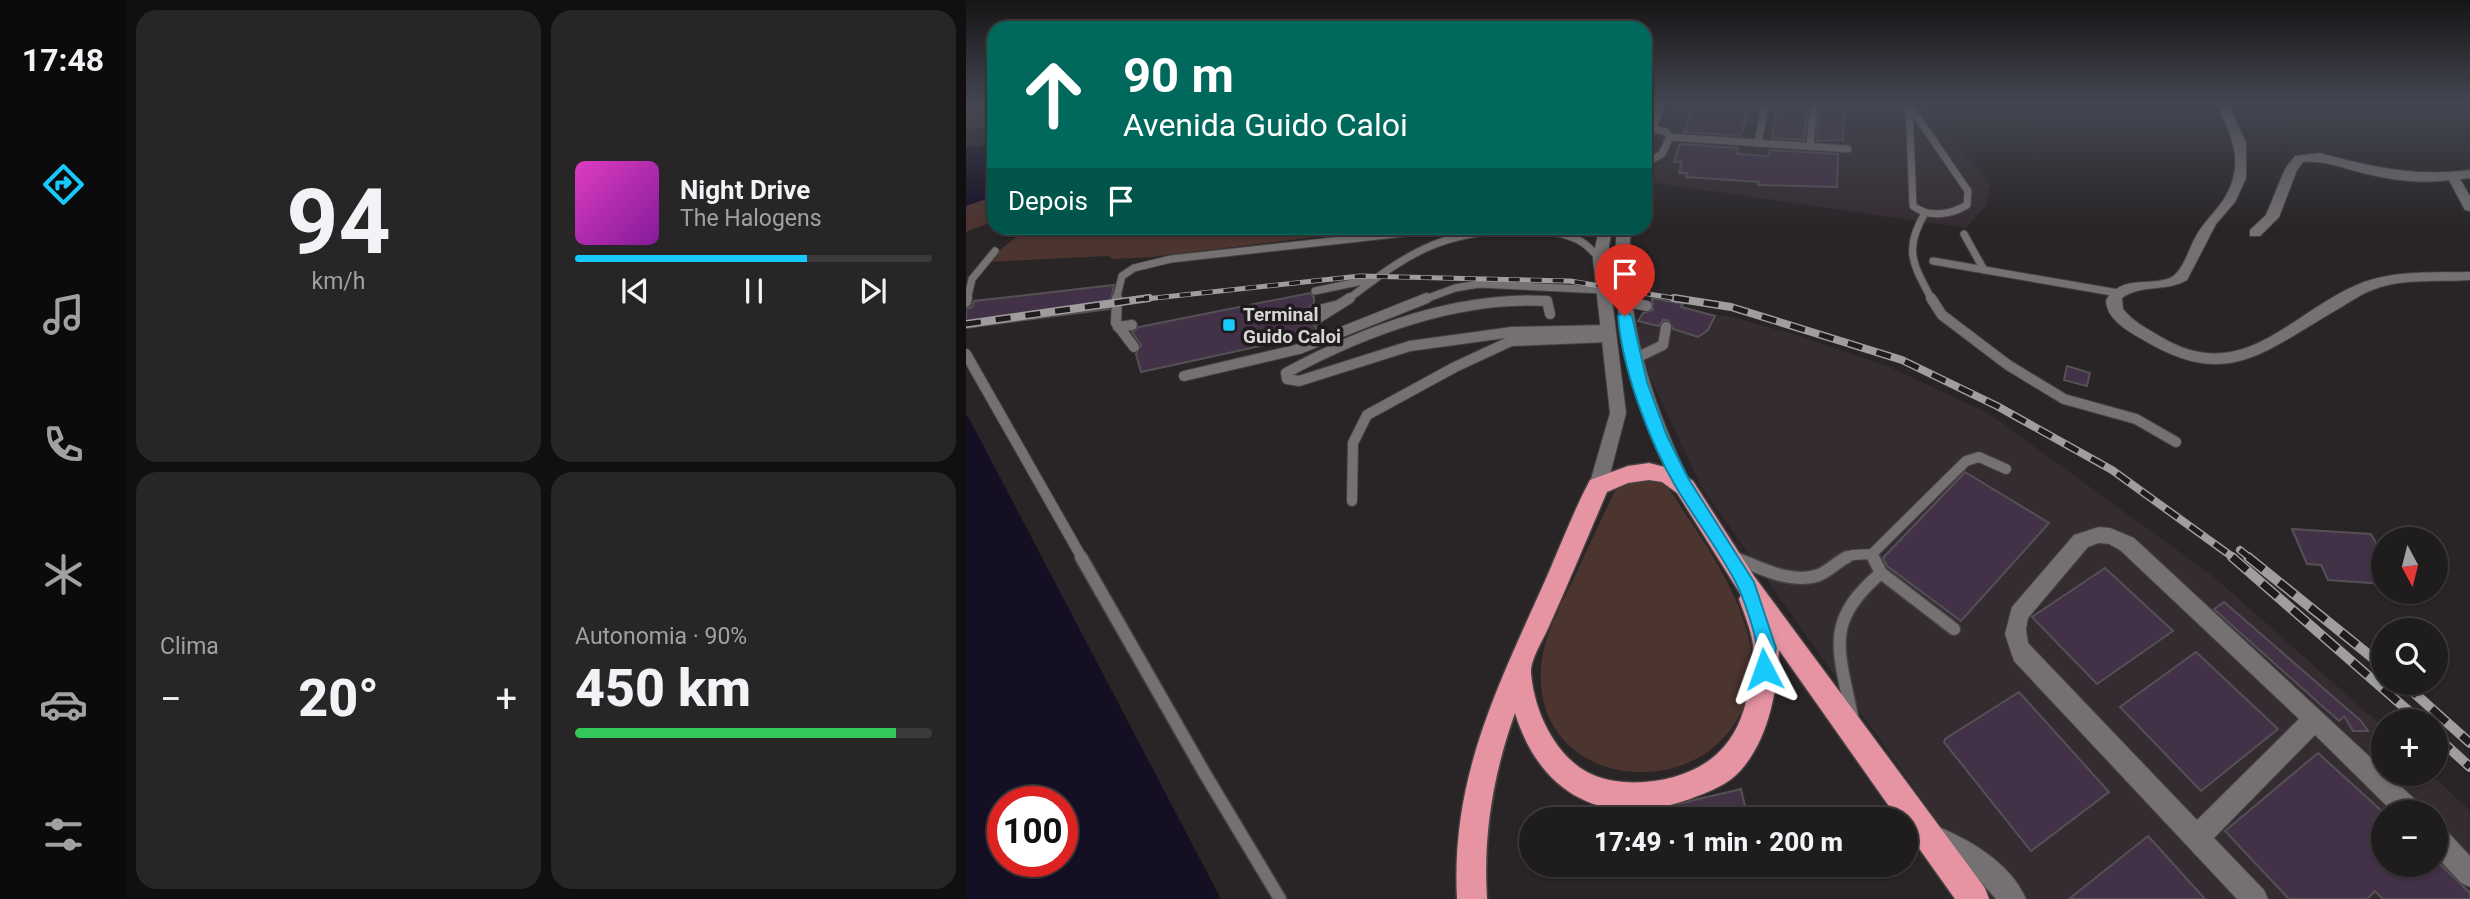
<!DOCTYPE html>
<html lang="pt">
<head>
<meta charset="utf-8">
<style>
  body { margin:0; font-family:Roboto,sans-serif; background:#272526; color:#f1f3f6; height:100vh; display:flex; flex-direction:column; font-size:26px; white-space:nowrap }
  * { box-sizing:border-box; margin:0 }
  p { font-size:23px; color:#a1a1a4 }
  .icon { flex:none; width:38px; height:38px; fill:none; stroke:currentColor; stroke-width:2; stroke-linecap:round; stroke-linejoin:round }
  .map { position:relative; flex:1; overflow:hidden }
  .side { display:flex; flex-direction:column; gap:10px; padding:10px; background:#110f10; width:840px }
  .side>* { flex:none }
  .hud { position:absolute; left:21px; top:21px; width:665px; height:214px; border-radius:21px; box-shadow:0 2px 5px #0004,0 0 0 2px #3c3a3b; background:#00695c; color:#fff; overflow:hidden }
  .needle { width:46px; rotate:173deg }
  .controls { position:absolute; left:1405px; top:527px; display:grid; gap:14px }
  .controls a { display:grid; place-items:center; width:77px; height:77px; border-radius:50%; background:#1f1c1d; box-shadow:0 2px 5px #0004,0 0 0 2px #3c3a3b; font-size:35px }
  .speed { position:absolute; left:21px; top:786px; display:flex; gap:14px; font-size:35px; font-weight:700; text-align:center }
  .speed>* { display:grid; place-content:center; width:91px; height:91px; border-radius:50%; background:#1f1c1d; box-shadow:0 2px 5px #0004,0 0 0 2px #3c3a3b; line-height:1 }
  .speed .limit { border:10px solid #d22; background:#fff; color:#111 }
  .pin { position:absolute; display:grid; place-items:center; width:60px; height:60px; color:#fff; margin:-72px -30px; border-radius:50% 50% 50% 0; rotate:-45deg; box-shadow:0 0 7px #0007 }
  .pin .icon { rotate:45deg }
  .me { position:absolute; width:77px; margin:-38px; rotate:356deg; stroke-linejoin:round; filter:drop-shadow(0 0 5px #0008) }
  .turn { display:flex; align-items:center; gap:24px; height:147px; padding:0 21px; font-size:32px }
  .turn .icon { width:91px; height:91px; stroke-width:2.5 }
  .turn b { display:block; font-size:49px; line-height:60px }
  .then { display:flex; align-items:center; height:66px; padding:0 21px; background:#0003; gap:14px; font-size:26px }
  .big { font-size:52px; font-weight:800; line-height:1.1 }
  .side .card { flex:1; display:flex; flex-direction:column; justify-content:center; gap:10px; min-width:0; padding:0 24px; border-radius:21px; background:#272526 }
  .side .dial { align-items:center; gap:0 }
  .dial b { font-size:91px; line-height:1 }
  .song { display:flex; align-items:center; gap:21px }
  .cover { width:84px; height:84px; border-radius:10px; background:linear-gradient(135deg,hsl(310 70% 55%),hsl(290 70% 35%)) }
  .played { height:7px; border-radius:4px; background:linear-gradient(90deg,#18cafc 65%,#3c3a3b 65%) }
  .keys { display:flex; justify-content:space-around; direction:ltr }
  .heat { display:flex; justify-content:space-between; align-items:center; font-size:38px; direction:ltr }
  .charge { height:10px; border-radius:5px; background:linear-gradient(90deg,#34c759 90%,#3c3a3b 0) }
  .side .tiles { flex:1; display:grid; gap:10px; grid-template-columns:repeat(2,1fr) }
  .trip { position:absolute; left:553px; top:807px; width:399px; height:70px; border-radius:35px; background:#1f1c1d; box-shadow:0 2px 5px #0004,0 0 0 2px #3c3a3b; font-weight:800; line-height:70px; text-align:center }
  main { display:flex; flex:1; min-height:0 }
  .tabs { display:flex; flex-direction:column; width:126px; justify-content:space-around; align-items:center; background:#0c0b0c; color:#a1a1a4 }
  .tabs .icon { width:49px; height:49px }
  .tabs .selected { color:#18cafc }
  .tabs b { font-size:32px; color:#f1f3f6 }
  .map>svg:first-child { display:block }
  .built { fill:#352c31; fill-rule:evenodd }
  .green { fill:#4c342f }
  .water { fill:#150f24; fill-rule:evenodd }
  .building { fill:#433147; stroke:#545154; stroke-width:2 }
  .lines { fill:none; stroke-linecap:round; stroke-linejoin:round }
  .service-far2-casing { stroke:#444143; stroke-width:9 }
  .service-far1-casing { stroke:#444143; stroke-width:12 }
  .service-casing { stroke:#444143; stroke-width:15 }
  .minor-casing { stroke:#444143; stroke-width:2 }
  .secondary-casing { stroke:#444143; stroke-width:2 }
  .motorway-casing { stroke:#444143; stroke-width:3 }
  .service-far2 { stroke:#757072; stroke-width:7 }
  .service-far1 { stroke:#757072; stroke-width:10 }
  .service { stroke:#757072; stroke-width:12 }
  .minor { fill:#757072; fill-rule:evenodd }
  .secondary { fill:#757072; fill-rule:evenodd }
  .motorway { fill:#e693a2; fill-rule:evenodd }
  .rail-far2-casing { stroke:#9f9d9e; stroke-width:5 }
  .rail-far1-casing { stroke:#9f9d9e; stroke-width:8 }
  .rail-casing { stroke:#9f9d9e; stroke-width:10 }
  .rail-far2 { stroke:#1f1b1d; stroke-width:3.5; stroke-dasharray:11; stroke-linecap:butt }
  .rail-far1 { stroke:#1f1b1d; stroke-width:5; stroke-dasharray:15; stroke-linecap:butt }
  .rail { stroke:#1f1b1d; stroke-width:7; stroke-dasharray:20; stroke-linecap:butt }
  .route { fill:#18cafc; stroke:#1083a4; stroke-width:2 }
  .poi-dot { fill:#18cafc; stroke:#1f1b1d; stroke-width:2.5 }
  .labels { text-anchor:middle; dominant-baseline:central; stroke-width:7; stroke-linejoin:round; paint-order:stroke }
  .poi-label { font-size:19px; font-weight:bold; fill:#d6d4d5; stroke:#1f1b1d; text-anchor:start }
</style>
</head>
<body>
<main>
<nav class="tabs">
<b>17:48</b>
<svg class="icon selected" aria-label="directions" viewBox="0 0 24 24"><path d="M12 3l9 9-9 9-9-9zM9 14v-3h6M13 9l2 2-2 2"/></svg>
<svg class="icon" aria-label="music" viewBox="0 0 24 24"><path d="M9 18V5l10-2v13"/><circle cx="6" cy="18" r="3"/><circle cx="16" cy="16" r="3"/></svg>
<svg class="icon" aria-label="phone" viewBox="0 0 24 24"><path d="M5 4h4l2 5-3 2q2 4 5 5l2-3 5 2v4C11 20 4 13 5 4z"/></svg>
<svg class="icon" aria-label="climate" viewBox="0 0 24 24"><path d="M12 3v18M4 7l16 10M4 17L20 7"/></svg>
<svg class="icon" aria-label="car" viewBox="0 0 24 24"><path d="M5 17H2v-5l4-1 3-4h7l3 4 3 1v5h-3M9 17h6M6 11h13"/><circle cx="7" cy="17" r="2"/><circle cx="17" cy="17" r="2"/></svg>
<svg class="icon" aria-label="filters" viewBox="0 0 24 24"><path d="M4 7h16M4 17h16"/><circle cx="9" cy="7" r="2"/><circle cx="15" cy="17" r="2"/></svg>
</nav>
<section class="side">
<div class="tiles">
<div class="card dial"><b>94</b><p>km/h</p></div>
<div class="card">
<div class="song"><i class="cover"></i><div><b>Night Drive</b><p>The Halogens</p></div></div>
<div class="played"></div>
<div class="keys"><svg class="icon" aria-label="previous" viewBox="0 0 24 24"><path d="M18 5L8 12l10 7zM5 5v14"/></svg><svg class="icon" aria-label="pause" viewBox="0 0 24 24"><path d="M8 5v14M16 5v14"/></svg><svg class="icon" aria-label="next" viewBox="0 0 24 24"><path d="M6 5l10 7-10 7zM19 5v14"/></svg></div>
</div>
<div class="card"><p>Clima</p>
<div class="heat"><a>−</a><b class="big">20°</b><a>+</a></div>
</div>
<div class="card"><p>Autonomia · 90%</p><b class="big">450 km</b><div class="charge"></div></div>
</div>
</section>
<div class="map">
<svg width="1504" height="899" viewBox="0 0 1504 899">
  <rect width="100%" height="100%" fill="#292527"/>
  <!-- built -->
  <g class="built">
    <path d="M 707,102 L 956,102 L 1024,183 L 1020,206 L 1000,228 L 683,182 Z"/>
    <path d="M 690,308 L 763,316 L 836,337 L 921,366 L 1022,413 L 1248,577 L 1417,727 L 1418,774 L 1465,774 L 1504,811 L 1504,899 L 1026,899 L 735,486 L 684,377 L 669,330 ZM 1418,812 L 1470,812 L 1470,864 L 1418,864 Z"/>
  </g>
  <!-- green -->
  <g class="green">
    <path d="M 0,102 L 28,102 L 28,125 L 0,129 Z"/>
    <path d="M 28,196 L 28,221 L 0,232 L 0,206 Z"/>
    <path d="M 54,228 L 423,228 L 185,257 L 147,259 L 142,256 L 19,262 L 58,231 Z"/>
    <path d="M 682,479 L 698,481 C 730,532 772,584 784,644 C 788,661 785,679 781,696 C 749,808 566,795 575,667 C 578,635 594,606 608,578 C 622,548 636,517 651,487 L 655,483 Z"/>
  </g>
  <!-- water -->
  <g class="water">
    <path d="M 28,144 L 28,196 L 0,206 L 0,148 Z"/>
    <path d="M 0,414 L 5,422 L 255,899 L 0,899 ZM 37,802 L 96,802 L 96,861 L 37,861 Z"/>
  </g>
  <!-- building -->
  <g class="building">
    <path d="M 728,102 L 784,102 L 775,136 L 718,132 Z"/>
    <path d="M 812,102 L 842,102 L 838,140 L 806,138 Z"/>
    <path d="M 854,102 L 879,102 L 877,140 L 851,141 Z"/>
    <path d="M 714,144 L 772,148 L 771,154 L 803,156 L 804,150 L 872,154 L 871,187 L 792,185 L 793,182 L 720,177 L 721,173 L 713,173 L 716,162 L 708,162 Z"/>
    <path d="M 148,285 L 143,309 L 0,328 L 0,309 L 6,307 L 8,301 Z"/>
    <path d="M 344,293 L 348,297 L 348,303 L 342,308 L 342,321 L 350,327 L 350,334 L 175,372 L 170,354 L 175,345 L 166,332 L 173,327 Z"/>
    <path d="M 686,298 L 717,304 L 715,307 L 749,316 L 742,330 L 732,337 L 707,329 L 702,320 L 697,320 L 693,326 L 672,321 L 677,313 L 687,310 Z"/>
    <path d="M 1101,366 L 1124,373 L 1121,386 L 1098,380 Z"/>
    <path d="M 999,472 L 1083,523 L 995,621 L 921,566 L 917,558 Z"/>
    <path d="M 1326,529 L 1405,534 L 1418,558 L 1418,584 L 1362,580 L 1355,565 L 1341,564 Z"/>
    <path d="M 1139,568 L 1207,631 L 1131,684 L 1066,617 Z"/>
    <path d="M 1258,602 L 1395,721 L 1402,731 L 1387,731 L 1378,716 L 1373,721 L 1290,647 L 1248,609 Z"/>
    <path d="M 1230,652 L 1312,729 L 1235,791 L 1154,707 Z"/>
    <path d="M 1053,692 L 1143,792 L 1065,851 L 978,742 L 979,739 Z"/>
    <path d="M 1352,753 L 1418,813 L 1418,864 L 1470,864 L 1470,860 L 1504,893 L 1504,899 L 1417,899 L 1409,891 L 1401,899 L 1323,899 L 1259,831 Z"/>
    <path d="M 775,789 L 782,819 L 669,819 L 669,814 Z"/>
    <path d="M 1182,836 L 1239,899 L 1103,899 Z"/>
  </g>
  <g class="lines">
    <defs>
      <g id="service-far2">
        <path d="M 943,102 L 943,105"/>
        <path d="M 943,105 L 1002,191 L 1001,205 C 984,215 963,218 947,206 Z"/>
        <path d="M 704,137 L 882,149"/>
        <path d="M 792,143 L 800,102"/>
        <path d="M 844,146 L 848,102"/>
        <path d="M 679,163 L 696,154 L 704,137 L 700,132 L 686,128"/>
        <path d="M 959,213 C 937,250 947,264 966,300"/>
        <path d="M 998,234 L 1018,270"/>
        <path d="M 967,261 L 1152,293"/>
        <path d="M 349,291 L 406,279"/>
        <path d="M 1,300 L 6,279 L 29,251"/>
        <path d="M 150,300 L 156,276 L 168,268 L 205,259 L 483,228"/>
        <path d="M 381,300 C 409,279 435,258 467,245 C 503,230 579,222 614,241 C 622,245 628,253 634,259"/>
        <path d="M 457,300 L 489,288 L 513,284 L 637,290"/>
      </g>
      <g id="service-far1">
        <path d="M 151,298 L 150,323 L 168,347"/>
        <path d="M 965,298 L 976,315 L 1042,365 L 1098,399 L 1170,419 L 1210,442"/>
        <path d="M 658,301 L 681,306"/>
        <path d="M 0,302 L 1,298"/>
        <path d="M 349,311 L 369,306"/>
        <path d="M 584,314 L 581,301 C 491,296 398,331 320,373 L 321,379 L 333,381 L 444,346 L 546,332 L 642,330"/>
        <path d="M 349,320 L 384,298"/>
        <path d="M 152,327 L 166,325"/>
        <path d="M 545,341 L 643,337"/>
        <path d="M 0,354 L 116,558"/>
        <path d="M 668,359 L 697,345 L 700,327"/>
        <path d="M 218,376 L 333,349 L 461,298"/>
        <path d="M 386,501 L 387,443 L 401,415 L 489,367 L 545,341 L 546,332"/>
        <path d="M 906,554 L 908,558"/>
        <path d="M 767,557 L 771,558"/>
        <path d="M 878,558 L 887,555 L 906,554 L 1000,461 L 1013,457 L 1040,469"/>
      </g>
      <g id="service">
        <path d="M 115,557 L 239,774 L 314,899"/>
        <path d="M 767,557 C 793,567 824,585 853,575 C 863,571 871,562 881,557"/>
        <path d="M 907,557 L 915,573 L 988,629"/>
        <path d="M 886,716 C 873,650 857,622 915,573"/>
      </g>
      <g id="minor">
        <path d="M 1250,102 L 1261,102 L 1280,142 L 1280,178 L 1269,202 L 1250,224 L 1221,280 C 1201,292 1175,284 1156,298 L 1157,309 C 1167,322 1182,329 1195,337 C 1279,387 1325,310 1398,282 C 1431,270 1469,273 1504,272 L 1504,280 C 1473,282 1438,278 1409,289 C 1396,293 1384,302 1372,309 C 1294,354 1261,391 1174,338 C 1160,330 1140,318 1140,300 C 1157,274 1180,287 1204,278 C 1216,273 1223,249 1229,238 C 1238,221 1249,213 1258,199 C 1280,163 1266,137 1250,102 Z"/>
        <path d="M 1353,153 C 1406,167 1448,177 1504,170 L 1504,178 L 1494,179 L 1504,196 L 1504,211 L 1499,210 L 1483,180 C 1457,184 1426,180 1401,174 C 1379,169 1360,160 1337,162 L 1331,170 L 1313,217 L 1294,236 L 1284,236 L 1284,230 L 1300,215 L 1319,169 L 1329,156 Z"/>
        <path d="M 1133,527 L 1144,528 L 1168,538 L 1418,770 L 1418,774 L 1421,774 L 1453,803 L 1456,812 L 1427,812 L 1349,735 L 1248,838 L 1298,890 L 1302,899 L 1271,899 L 1048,661 L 1039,634 L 1046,607 L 1108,535 ZM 1133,543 L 1143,544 L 1154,550 L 1333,719 L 1231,820 L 1062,643 L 1060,629 L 1062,618 L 1122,547 Z"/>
        <path d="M 968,825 C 1003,839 1045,863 1060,899 L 1030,899 L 1006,872 L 959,846 L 956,837 L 959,828 Z"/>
        <path d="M 1470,826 L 1479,829 L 1504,856 L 1504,887 L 1495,883 L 1470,856 Z"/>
      </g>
      <g id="secondary">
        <path d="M 688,102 L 699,102 L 685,145 L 679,149 L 679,128 Z"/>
        <path d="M 633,228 L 646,228 L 641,259 L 660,413 L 641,486 L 638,491 L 626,491 L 623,486 L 644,413 L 627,259 Z"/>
        <path d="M 652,228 L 666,228 C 662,244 664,260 664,276 C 668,350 693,416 724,482 L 721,487 L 709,487 C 674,422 652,350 650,276 C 650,260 648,244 652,228 Z"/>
      </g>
      <path id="motorway" d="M 683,463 L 711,470 L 727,481 L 788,576 L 1019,888 L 1023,899 L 989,899 L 940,830 L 940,819 L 932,819 L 813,650 C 811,691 803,738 775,770 C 762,785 742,792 724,799 C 641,829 575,797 549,713 C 527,775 517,834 521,899 L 491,899 C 485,783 527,696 574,592 C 591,555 605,516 624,480 L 662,466 ZM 683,480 L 696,482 L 711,493 L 775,595 L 773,599 C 778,614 785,629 787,645 C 789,660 785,677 782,692 C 778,715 769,737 752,753 C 722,782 659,792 621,772 C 588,754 568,710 565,673 C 564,659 579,637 584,624 C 604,580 622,536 641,492 L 662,483 Z"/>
    </defs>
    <!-- service-far2 casing -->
    <use href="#service-far2" class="service-far2-casing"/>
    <!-- service-far1 casing -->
    <use href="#service-far1" class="service-far1-casing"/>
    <!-- service casing -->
    <use href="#service" class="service-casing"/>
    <!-- minor casing -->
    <use href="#minor" class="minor-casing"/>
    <!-- secondary casing -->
    <use href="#secondary" class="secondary-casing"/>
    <!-- motorway casing -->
    <use href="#motorway" class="motorway-casing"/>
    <!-- service-far2 -->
    <use href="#service-far2" class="service-far2"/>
    <!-- service-far1 -->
    <use href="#service-far1" class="service-far1"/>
    <!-- service -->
    <use href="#service" class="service"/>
    <!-- minor -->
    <use href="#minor" class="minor"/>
    <!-- secondary -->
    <use href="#secondary" class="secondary"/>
    <!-- motorway -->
    <use href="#motorway" class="motorway"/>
    <defs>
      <path id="rail-far2" d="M 170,300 L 394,276 L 604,281 L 719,300"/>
      <g id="rail-far1">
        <path d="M 708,298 L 765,307 L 936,360 L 1031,406 L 1146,470 L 1268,558"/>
        <path d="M 0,324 L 183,298"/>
        <path d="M 1274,550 L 1284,558"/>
      </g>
      <g id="rail">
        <path d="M 1266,557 L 1454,721"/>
        <path d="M 1282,557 L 1418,667"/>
        <path d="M 1436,682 L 1504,743"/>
        <path d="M 1470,736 L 1504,767"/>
      </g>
    </defs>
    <!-- rail-far2 casing -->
    <use href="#rail-far2" class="rail-far2-casing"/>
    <!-- rail-far1 casing -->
    <use href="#rail-far1" class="rail-far1-casing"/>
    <!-- rail casing -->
    <use href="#rail" class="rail-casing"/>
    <!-- rail-far2 -->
    <use href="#rail-far2" class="rail-far2"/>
    <!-- rail-far1 -->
    <use href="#rail-far1" class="rail-far1"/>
    <!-- rail -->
    <use href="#rail" class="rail"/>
  </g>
  <!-- sky -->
  <linearGradient id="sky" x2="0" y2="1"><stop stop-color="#171415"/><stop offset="0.45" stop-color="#434652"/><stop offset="1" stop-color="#434652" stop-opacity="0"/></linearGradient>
  <rect width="1504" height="228" fill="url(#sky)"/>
  <!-- route -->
  <path class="route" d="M 659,311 L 666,316 L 681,382 L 701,436 L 722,478 L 788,582 L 810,648 L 805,675 L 798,678 L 791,675 C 787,666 791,659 791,649 C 790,634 777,596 770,583 C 753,550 729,519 710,487 C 683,441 656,369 652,316 Z"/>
  <!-- markers -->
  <rect class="poi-dot" x="256" y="318" width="14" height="14" rx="3.5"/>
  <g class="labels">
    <!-- poi labels -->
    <g class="poi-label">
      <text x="277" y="314">Terminal<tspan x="277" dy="22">Guido Caloi</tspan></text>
    </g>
  </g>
</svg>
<div class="controls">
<a><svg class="needle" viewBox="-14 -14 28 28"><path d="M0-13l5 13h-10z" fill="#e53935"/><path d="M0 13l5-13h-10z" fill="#a1a1a4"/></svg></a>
<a><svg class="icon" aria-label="search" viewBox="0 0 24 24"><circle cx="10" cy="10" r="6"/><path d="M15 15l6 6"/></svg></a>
<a>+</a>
<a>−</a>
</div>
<div class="speed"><div class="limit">100</div></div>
<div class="pin" style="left:659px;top:316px;background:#d93025"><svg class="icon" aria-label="arrive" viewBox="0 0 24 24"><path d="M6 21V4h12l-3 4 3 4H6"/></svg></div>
<svg class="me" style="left:798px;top:669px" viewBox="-20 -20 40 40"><path d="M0-17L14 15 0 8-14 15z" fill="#18cafc" stroke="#fff" stroke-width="4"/></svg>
<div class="trip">17:49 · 1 min · 200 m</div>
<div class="hud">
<div class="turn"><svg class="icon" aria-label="ahead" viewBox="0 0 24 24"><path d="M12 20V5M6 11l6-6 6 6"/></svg><div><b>90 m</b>Avenida Guido Caloi</div></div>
<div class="then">Depois<svg class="icon" aria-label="arrive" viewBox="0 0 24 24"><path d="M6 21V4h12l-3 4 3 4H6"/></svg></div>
</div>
</div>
</main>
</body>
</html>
